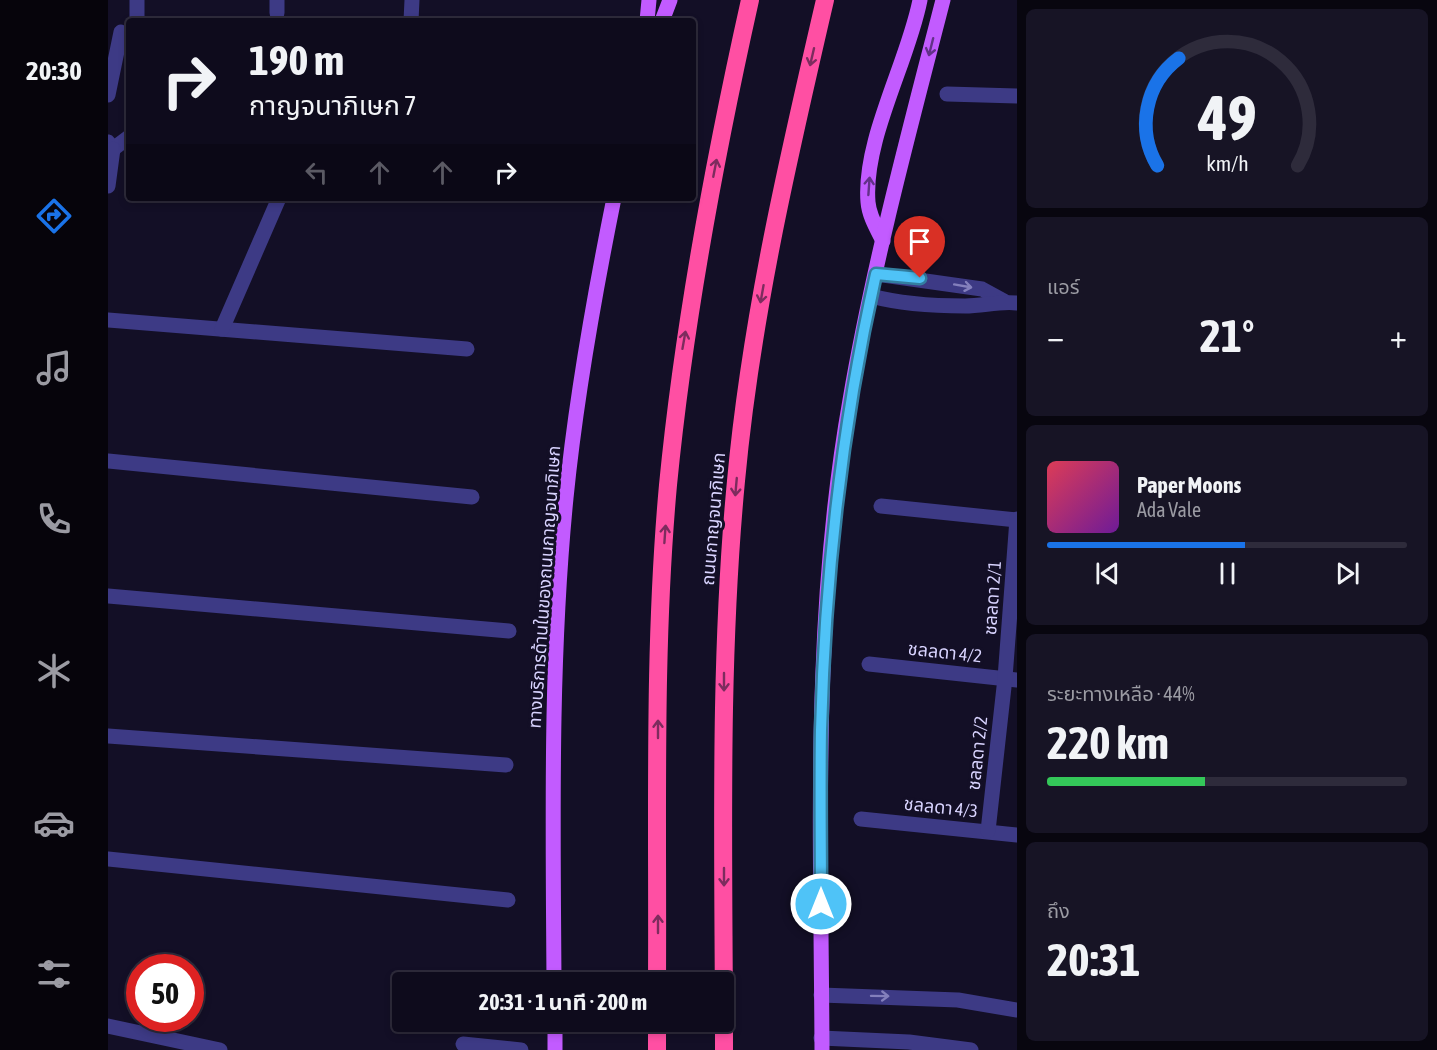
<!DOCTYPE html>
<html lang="th">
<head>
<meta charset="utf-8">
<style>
  body { margin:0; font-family:"Asap Condensed","Noto Sans Thai",sans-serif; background:#171425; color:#f1f3f6; height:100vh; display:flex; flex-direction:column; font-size:22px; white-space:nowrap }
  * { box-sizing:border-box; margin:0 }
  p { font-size:20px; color:#9b9ba3 }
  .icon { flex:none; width:33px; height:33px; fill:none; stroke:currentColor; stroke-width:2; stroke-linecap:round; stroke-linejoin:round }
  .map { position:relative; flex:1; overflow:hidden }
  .panel { display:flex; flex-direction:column; gap:9px; padding:9px; background:#08060f; width:420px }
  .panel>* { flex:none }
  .top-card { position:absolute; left:18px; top:18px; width:570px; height:183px; border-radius:6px; box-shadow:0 3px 9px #0003,0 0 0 2px #2e2b3b; background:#0e0b1c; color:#f1f3f6; overflow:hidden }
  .speed { position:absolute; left:18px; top:954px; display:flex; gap:12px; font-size:30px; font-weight:700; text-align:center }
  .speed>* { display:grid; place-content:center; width:78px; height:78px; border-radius:50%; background:#0e0b1c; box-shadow:0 3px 9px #0003,0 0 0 2px #2e2b3b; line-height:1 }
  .speed .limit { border:9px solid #d22; background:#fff; color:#111 }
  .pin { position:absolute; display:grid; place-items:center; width:51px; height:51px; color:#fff; margin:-62px -26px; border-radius:50% 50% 50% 0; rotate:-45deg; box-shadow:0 0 6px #0007 }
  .pin .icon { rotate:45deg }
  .me { position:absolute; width:66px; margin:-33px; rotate:0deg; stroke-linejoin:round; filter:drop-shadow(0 0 4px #0008) }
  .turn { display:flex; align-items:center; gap:21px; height:126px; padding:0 24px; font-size:27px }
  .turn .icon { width:78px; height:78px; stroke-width:2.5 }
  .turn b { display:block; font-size:42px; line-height:51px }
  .lanes { display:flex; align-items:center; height:57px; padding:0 24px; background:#0003; justify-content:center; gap:30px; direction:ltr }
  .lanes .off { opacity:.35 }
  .big { font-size:45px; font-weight:700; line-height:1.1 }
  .panel .widget { flex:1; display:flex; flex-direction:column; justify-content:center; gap:9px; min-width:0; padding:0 21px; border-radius:9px; background:#171425 }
  .panel .dial { align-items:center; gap:0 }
  .dial svg { height:156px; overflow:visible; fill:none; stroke:#2e2b3b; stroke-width:7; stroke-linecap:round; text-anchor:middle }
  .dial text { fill:#f1f3f6; stroke:none }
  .song { display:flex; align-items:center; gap:18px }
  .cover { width:72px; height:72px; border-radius:9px; background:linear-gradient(135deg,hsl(350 70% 55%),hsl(280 70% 35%)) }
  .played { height:6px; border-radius:3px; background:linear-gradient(90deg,#1a73e8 55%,#2e2b3b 55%) }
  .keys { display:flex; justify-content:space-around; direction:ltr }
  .heat { display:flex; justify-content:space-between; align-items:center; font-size:33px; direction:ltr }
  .charge { height:9px; border-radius:4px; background:linear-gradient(90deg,#34c759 44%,#2e2b3b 0) }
  .trip { position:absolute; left:284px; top:972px; width:342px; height:60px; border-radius:6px; background:#0e0b1c; box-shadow:0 3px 9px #0003,0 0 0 2px #2e2b3b; font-weight:700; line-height:60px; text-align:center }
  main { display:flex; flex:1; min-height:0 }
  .tab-bar { display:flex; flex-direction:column; width:108px; justify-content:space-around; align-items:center; background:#06040b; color:#9b9ba3 }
  .tab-bar .icon { width:42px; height:42px }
  .tab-bar .on { color:#1a73e8 }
  .tab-bar b { font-size:27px; color:#f1f3f6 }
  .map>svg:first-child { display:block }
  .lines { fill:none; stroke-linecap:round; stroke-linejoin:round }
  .minor { stroke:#3d3a85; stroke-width:15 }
  .major { stroke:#c25bff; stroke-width:15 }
  .highway { stroke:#ff4fa3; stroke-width:18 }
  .oneway { stroke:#623188 }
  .oneway2 { stroke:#7d2c5e }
  .oneway3 { stroke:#837fbc }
  .route-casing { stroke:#337fa1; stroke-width:15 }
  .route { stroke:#4fc3f7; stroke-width:10 }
  .labels { text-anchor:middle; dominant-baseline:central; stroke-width:6; stroke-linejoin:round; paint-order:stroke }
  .street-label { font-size:18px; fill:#d9d4ff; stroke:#130f26 }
</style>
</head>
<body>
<main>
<nav class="tab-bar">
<b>20:30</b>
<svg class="icon on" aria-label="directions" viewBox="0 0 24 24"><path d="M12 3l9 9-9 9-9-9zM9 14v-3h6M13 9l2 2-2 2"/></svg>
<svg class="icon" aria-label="music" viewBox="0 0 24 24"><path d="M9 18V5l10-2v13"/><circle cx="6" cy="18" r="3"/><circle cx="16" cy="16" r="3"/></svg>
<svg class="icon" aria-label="phone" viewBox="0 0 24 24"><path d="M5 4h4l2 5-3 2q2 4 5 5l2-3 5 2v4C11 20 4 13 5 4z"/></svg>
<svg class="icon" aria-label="climate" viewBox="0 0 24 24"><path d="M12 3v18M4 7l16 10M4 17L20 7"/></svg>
<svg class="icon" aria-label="car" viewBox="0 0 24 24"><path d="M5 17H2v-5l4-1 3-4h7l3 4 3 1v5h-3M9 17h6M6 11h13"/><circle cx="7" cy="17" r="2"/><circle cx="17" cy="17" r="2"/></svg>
<svg class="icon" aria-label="filters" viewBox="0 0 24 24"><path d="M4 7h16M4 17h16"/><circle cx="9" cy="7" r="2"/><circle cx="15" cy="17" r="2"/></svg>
</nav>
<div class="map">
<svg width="909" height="1050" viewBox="0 0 909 1050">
  <rect width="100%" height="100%" fill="#130f26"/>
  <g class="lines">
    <!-- minor -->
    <g class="minor">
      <path d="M 169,13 L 169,0"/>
      <path d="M 29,21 L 29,0"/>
      <path d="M 303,21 L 304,0"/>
      <path d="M 839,94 L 909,96"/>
      <path d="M 0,95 L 13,32"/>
      <path d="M 0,142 L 5,149 L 21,137"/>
      <path d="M 0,186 L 5,149"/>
      <path d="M 768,274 L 874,289 L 896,301"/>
      <path d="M 763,296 C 793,304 826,306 857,306 C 875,306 891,301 909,303"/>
      <path d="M 0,320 L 359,349"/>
      <path d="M 114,329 L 171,198"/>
      <path d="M 0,461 L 364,497"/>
      <path d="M 773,506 L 909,520"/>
      <path d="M 0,596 L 401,631"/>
      <path d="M 761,664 L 909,680"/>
      <path d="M 0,736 L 398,765"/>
      <path d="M 753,819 L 909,835"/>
      <path d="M 880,831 L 897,678 L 909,519"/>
      <path d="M 0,859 L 400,900"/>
      <path d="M 713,995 L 850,1000 L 909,1010"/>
      <path d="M 0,1026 L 112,1050"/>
      <path d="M 713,1038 L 801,1042 L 863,1050"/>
      <path d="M 355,1044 L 413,1050"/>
    </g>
    <!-- major -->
    <g class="major">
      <path d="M 539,21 L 541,0"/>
      <path d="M 554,21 L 562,0"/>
      <path d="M 775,241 C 769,229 761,216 760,202 C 755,140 800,62 812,0"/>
      <path d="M 446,982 C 445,821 442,659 458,498 C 468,397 486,297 506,198"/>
      <path d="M 447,1022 L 447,1050"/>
      <path d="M 714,1050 C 713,834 704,614 742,400 C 765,265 801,132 835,0"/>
    </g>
    <!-- highway -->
    <g class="highway">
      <path d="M 549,982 C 550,817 545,650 560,485 C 576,321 606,161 642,0"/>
      <path d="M 549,1050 L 549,1022"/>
      <path d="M 616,1050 C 616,860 610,670 628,481 C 643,318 680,159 717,0"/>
    </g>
  </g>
  <!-- one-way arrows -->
  <defs><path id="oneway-shaft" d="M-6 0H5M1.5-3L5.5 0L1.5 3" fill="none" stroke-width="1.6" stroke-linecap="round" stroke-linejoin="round" transform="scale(1.5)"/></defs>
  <g class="oneway">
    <use href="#oneway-shaft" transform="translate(823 47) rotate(104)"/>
    <use href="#oneway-shaft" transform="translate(761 186) rotate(-86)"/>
  </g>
  <g class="oneway2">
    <use href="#oneway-shaft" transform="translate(704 57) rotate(103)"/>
    <use href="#oneway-shaft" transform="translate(607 168) rotate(-79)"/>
    <use href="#oneway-shaft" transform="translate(654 294) rotate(100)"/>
    <use href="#oneway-shaft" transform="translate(576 340) rotate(-80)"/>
    <use href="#oneway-shaft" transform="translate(628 487) rotate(95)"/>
    <use href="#oneway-shaft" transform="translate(557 534) rotate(-86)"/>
    <use href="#oneway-shaft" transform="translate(616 682) rotate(90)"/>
    <use href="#oneway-shaft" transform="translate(550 729) rotate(-90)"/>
    <use href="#oneway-shaft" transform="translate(616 877) rotate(90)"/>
    <use href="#oneway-shaft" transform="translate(550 924) rotate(-90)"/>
  </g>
  <g class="oneway3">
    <use href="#oneway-shaft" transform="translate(855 286) rotate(10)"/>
    <use href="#oneway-shaft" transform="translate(772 996) rotate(1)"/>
  </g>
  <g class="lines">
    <defs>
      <path id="route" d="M 713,904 C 713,846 712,788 713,730 C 717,576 734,424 768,274 L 812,278"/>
    </defs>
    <!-- route casing -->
    <use href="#route" class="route-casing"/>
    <!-- route -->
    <use href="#route" class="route"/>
  </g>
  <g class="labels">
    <!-- street labels -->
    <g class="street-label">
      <text transform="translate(605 519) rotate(-85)">ถนนกาญจนาภิเษก</text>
      <text transform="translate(436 587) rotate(-86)">ทางบริการด้านในของถนนกาญจนาภิเษก</text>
      <text transform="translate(884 598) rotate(-86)">ชลลดา 2/1</text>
      <text transform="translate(837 652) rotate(6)">ชลลดา 4/2</text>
      <text transform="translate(869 753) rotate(-84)">ชลลดา 2/2</text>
      <text transform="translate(833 807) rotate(6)">ชลลดา 4/3</text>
    </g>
  </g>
</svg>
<div class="speed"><div class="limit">50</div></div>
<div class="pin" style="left:812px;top:278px;background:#d93025"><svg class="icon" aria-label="arrive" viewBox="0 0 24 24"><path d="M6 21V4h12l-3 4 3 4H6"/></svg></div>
<svg class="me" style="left:713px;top:904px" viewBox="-20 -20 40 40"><circle r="17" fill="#4fc3f7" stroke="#fff" stroke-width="3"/><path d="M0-11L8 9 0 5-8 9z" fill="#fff"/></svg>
<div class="trip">20:31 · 1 นาที · 200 m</div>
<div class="top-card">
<div class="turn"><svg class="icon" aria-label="right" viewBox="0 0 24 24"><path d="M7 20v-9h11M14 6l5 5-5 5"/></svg><div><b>190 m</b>กาญจนาภิเษก 7</div></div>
<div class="lanes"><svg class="icon off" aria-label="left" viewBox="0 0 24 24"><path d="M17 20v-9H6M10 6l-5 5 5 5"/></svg><svg class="icon off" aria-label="ahead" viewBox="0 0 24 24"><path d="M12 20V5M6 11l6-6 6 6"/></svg><svg class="icon off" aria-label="ahead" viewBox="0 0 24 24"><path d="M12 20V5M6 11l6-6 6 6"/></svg><svg class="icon" aria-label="right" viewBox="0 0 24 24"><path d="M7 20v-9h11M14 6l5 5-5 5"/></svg></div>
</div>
</div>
<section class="panel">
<div class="widget dial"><svg viewBox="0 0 100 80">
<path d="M14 69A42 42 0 1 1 86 69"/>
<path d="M14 69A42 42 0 0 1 25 14" stroke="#1a73e8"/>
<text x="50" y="56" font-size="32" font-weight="700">49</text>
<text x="50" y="72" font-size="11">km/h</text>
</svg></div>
<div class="widget"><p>แอร์</p>
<div class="heat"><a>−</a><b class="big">21°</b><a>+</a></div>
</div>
<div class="widget">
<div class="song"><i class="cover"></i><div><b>Paper Moons</b><p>Ada Vale</p></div></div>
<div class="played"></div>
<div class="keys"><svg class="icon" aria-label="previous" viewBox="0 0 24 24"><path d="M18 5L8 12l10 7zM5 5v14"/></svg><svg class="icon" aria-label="pause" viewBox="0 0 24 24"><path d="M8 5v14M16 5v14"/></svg><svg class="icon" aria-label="next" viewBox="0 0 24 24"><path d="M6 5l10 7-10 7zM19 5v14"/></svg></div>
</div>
<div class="widget"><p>ระยะทางเหลือ · 44%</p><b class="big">220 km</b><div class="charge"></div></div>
<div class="widget"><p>ถึง</p><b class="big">20:31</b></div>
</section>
</main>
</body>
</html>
